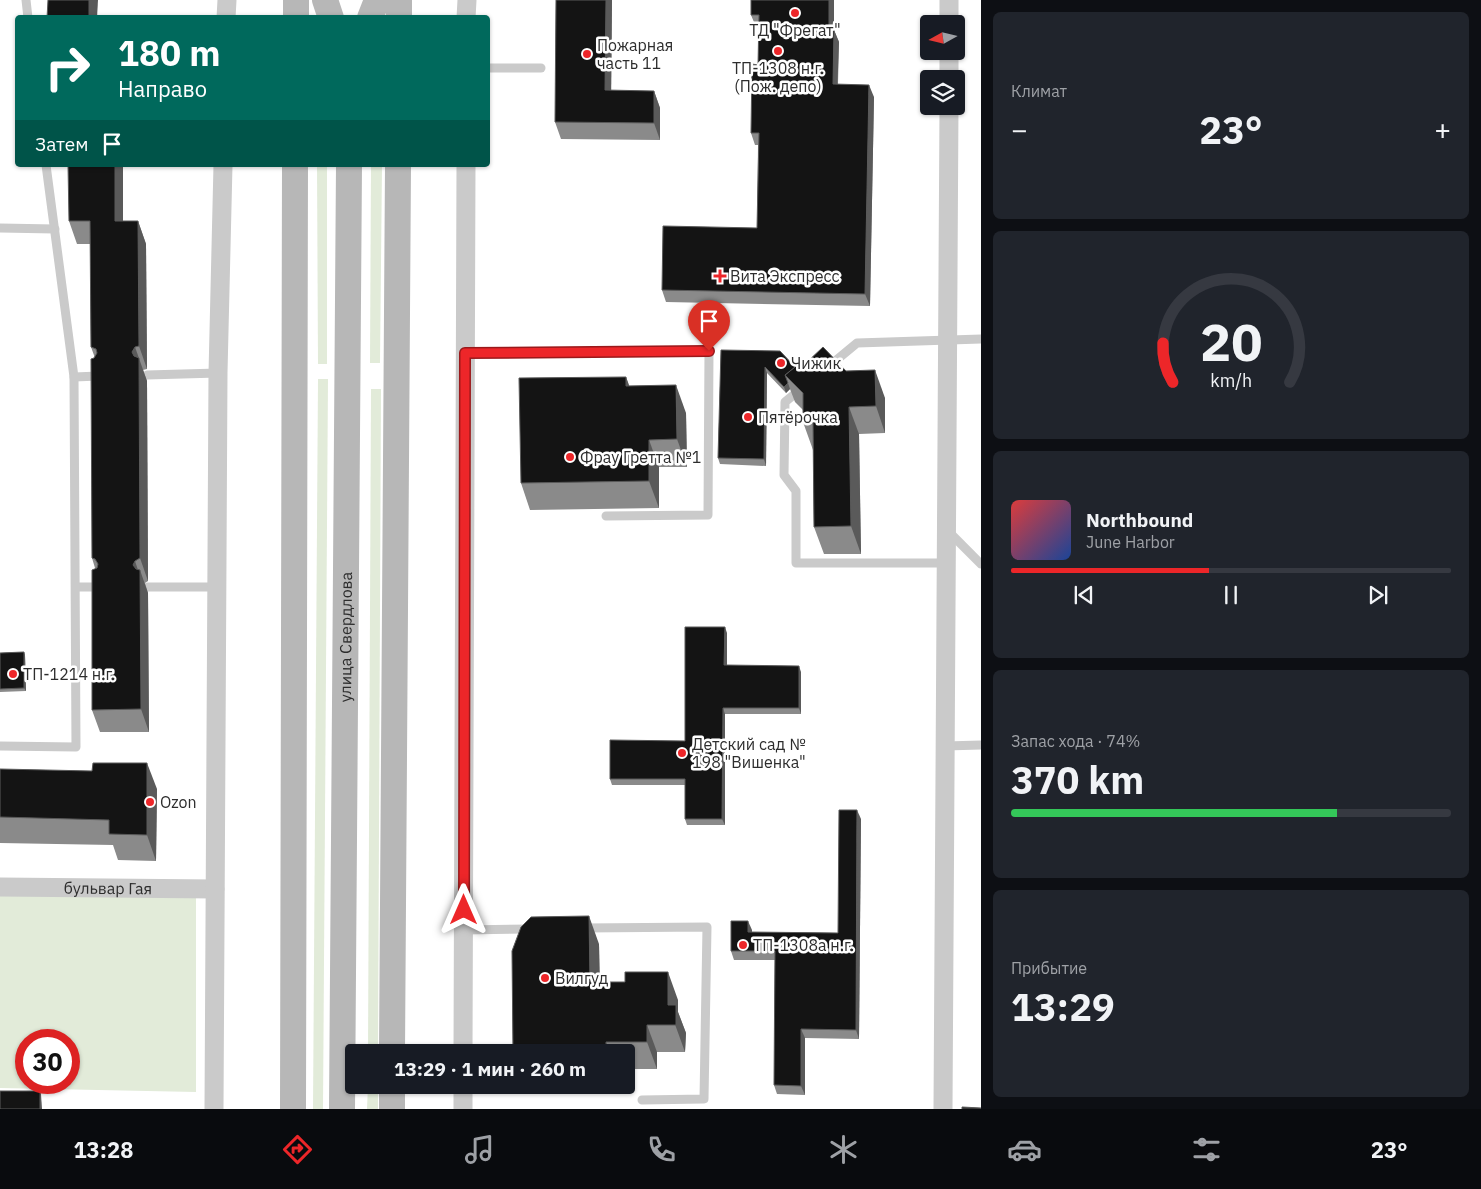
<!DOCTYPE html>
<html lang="ru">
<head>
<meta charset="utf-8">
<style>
  body { margin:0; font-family:"IBM Plex Sans",sans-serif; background:#20242c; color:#f1f3f6; height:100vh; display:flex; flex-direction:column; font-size:19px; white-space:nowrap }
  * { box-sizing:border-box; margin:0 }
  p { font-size:16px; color:#9ea1a6 }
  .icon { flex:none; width:28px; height:28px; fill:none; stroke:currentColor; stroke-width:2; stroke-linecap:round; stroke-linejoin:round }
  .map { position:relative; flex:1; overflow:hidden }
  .panel { display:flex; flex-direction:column; gap:12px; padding:12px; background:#0d0f14; width:500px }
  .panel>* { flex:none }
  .guide { position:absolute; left:15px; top:15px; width:475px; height:152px; border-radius:5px; box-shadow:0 1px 4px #0004; background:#00695c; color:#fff; overflow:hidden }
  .needle { width:32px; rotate:262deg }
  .fabs { position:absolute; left:920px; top:15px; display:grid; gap:10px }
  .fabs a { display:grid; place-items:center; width:45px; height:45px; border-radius:5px; background:#171b24; box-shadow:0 1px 4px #0004; font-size:25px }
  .speed { position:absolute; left:15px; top:1029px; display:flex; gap:10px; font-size:25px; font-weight:700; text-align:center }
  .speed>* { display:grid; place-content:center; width:65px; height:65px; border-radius:50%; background:#171b24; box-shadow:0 1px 4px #0004; line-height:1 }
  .speed .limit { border:8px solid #d22; background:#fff; color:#111 }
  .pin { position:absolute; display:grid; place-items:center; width:42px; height:42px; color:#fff; margin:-51px -21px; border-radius:50% 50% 50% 0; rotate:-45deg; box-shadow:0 0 5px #0007 }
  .pin .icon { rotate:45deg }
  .me { position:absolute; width:55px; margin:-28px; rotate:0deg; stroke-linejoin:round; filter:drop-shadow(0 0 4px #0008) }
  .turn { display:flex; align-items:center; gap:18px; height:105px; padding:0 20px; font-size:22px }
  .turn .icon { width:65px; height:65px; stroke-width:2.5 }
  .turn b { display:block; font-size:35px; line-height:42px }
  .then { display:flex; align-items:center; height:48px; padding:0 20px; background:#0003; gap:10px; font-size:19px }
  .big { font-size:38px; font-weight:700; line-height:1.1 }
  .panel .widget { flex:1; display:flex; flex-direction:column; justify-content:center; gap:8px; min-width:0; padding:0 18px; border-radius:8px; background:#20242c }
  .panel .dial { align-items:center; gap:0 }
  .dial svg { height:130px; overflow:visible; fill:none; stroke:#363941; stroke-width:7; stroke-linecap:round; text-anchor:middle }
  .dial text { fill:#f1f3f6; stroke:none }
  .song { display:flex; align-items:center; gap:15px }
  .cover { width:60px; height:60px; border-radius:8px; background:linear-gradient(135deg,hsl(0 70% 55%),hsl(220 70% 35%)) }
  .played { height:5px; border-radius:2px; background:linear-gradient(90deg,#ed2629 45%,#363941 45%) }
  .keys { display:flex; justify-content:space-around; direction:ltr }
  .heat { display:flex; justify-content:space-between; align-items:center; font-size:28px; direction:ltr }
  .charge { height:8px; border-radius:4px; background:linear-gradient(90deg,#34c759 74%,#363941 0) }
  .trip { position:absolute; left:345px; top:1044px; width:290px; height:50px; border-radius:5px; background:#171b24; box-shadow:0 1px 4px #0004; font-weight:700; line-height:50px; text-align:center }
  .menu { display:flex; height:80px; justify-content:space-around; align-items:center; background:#090b0e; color:#9ea1a6 }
  .menu .icon { width:35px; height:35px }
  .menu .active { color:#ed2629 }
  .menu b { font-size:22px; color:#f1f3f6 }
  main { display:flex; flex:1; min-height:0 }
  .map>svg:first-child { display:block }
  .green { fill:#e2ebd9; fill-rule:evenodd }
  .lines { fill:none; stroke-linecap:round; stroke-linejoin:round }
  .service { stroke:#cacaca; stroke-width:9 }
  .minor { stroke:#cacaca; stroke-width:19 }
  .secondary { stroke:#b7b7b7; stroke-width:26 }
  .wall { fill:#8a8a8a }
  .shaded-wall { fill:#5a5a5a }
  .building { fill:#141414; stroke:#5a5a5a }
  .route-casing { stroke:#9a191b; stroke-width:12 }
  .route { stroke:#ed2629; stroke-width:9 }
  .poi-dot { fill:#ed2629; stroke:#fff; stroke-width:2 }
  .labels { text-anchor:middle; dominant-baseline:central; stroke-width:5; stroke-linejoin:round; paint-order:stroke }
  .poi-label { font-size:16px; fill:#2d2d2d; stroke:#fff; text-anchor:start }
  .street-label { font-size:16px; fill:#2d2d2d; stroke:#fff }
</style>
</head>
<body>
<main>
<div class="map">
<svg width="981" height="1109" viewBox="0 0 981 1109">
  <rect width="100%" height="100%" fill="#fff"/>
  <!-- green -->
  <g class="green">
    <path d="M 317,165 L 327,165 L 327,364 L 318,364 Z"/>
    <path d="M 371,165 L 382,165 L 380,363 L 370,363 Z"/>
    <path d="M 318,379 L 328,379 L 323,1109 L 313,1109 Z"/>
    <path d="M 371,389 L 381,389 L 378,1052 L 368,1052 Z"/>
    <path d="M 0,893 L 196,894 L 196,1092 L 0,1088 ZM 26,1040 L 69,1040 L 69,1082 L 26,1082 Z"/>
    <path d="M 368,1085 L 378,1085 L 378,1109 L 367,1109 Z"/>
  </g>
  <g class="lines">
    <!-- service -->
    <g class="service">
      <path d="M 26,0 L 28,18"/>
      <path d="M 488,68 L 541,68"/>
      <path d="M 0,228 L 55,229"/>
      <path d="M 465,353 L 709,351 L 708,515 L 606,516"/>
      <path d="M 828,367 L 857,343 L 981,339"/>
      <path d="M 147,375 L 218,373"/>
      <path d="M 74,377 L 99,376"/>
      <path d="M 802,388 L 785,402 L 784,475 L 796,491 L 796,563 L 946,563"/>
      <path d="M 948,531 L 981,564"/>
      <path d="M 76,587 L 100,587"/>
      <path d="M 148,587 L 217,587"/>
      <path d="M 0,746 L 76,747 L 74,377 L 46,165"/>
      <path d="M 945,746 L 981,745"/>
      <path d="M 584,928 L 707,927 L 704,1099 L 642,1100"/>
      <path d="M 463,930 L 531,929"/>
    </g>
    <!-- minor -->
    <g class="minor">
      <path d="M 226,18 L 227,0"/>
      <path d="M 466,18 L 467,0"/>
      <path d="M 949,24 L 949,0"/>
      <path d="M 949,79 L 949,51"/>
      <path id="s1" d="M 0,887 L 215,889"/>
      <path d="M 463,1052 L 466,165"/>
      <path d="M 214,1109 L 218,373 L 223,165"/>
      <path d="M 463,1109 L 463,1085"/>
      <path d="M 943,1109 L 949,106"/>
    </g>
    <!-- secondary -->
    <g class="secondary">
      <path d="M 325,0 L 331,18"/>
      <path d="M 296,18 L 296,0"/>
      <path d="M 370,18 L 377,0"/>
      <path d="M 399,18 L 399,0"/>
      <path d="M 392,1052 L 398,165"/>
      <path d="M 293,1109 L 295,165"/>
      <path id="s2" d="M 342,1109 L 349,165"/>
      <path d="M 392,1109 L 392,1085"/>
    </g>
  </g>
  <!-- wall -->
  <g class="wall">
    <path d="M 556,0 L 612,0 L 611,91 L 654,91 L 660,108 L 660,140 L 561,139 L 555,122 Z"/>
    <path d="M 751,0 L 834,0 L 834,30 L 839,42 L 838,84 L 874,97 L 870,306 L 666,302 L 662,290 L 757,228 L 758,145 L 755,145 L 751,133 L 758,65 L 758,27 L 756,27 L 751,15 Z"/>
    <path d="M 69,221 L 138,221 L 146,244 L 147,369 L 143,370 L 147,381 L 148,581 L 145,583 L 148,593 L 149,732 L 100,732 L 92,710 L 95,568 L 92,558 L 95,358 L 91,347 L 90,244 L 77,244 Z"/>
    <path d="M 721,350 L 795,367 L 805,364 L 846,371 L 885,398 L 885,433 L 859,434 L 861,554 L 824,554 L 814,527 L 813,450 L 803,422 L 803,410 L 795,402 L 790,389 L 786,393 L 767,373 L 766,466 L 720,464 L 718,458 Z"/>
    <path d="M 626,377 L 629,386 L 686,413 L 687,467 L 659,467 L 659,508 L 530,510 L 521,483 Z"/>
    <path d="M 727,633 L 727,665 L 801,672 L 801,714 L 725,714 L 725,825 L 687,825 L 685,819 L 685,785 L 612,785 L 610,779 L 685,741 Z"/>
    <path d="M 24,652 L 25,655 L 26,691 L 0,692 L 0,653 Z"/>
    <path d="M 0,769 L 157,789 L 156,861 L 118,860 L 113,845 L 0,843 Z"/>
    <path d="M 861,819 L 859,1039 L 805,1038 L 805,1095 L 777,1094 L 774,1085 L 775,960 L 734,960 L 731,951 L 752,930 L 752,932 L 838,933 Z"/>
    <path d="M 599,944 L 600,982 L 678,1000 L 678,1012 L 686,1033 L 685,1052 L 657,1052 L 657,1069 L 626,1069 L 626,1052 L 513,1052 L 512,951 Z"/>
  </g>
  <!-- shaded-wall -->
  <g class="shaded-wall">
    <path d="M 89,0 L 98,0 L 97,18 L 89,18 Z"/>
    <path d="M 606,0 L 612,0 L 611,108 L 605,90 Z"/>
    <path d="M 829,0 L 834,0 L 834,42 L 829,30 Z"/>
    <path d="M 834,30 L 839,42 L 837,96 L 833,84 Z"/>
    <path d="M 869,85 L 874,97 L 870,306 L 865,294 Z"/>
    <path d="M 654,91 L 660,108 L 660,140 L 654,123 Z"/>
    <path d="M 115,165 L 123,165 L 123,243 L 115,221 Z"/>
    <path d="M 138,221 L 146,244 L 147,369 L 139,346 Z"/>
    <path d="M 135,347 L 147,381 L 148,581 L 140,558 L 132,352 Z"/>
    <path d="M 765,367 L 767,373 L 766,466 L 764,459 Z"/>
    <path d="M 875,370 L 885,398 L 885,433 L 876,406 Z"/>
    <path d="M 626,377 L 636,404 L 626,386 Z"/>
    <path d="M 788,383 L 790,389 L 786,393 L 784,387 Z"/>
    <path d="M 676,385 L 686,413 L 687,467 L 677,439 Z"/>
    <path d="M 849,407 L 859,434 L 861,554 L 851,526 Z"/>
    <path d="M 649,440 L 659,467 L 659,508 L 649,481 Z"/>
    <path d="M 135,561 L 140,576 L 140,570 L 148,593 L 149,732 L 141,709 L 133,565 Z"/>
    <path d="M 725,627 L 727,633 L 727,672 L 724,665 Z"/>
    <path d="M 24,652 L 25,655 L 26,691 L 24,688 Z"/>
    <path d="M 799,666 L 801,672 L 801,714 L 799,708 Z"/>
    <path d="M 723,708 L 725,714 L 725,825 L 722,819 Z"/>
    <path d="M 147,763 L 157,789 L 156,861 L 147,835 Z"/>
    <path d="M 857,810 L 861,819 L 859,1039 L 856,1030 Z"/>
    <path d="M 589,916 L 599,944 L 600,1010 L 590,982 Z"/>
    <path d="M 748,921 L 752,930 L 752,941 L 748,932 Z"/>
    <path d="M 668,972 L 678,1000 L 678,1012 L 686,1033 L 685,1052 L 668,1005 Z"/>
    <path d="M 647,1025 L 657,1052 L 657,1069 L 647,1042 Z"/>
    <path d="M 801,1029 L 805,1038 L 805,1095 L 801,1086 Z"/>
    <path d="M 606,1042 L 610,1052 L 606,1052 Z"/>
    <path d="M 40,1091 L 41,1094 L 42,1109 L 40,1109 Z"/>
  </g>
  <!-- building -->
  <g class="building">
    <path d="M 48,0 L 89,0 L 89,18 L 47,18 Z"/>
    <path d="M 556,0 L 606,0 L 605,90 L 654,91 L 654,123 L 555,122 Z"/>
    <path d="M 751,0 L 829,0 L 829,30 L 834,30 L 833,84 L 869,85 L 865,294 L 662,290 L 663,226 L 757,228 L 759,133 L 751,133 L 752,64 L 758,65 L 759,15 L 751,15 Z"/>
    <path d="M 68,165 L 115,165 L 115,221 L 138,221 L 139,346 L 135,347 L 132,352 L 134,356 L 139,358 L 140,558 L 135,561 L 133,565 L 136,569 L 140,570 L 141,709 L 92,710 L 92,570 L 97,568 L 98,564 L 95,559 L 92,558 L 91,359 L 94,358 L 97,353 L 96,349 L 91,347 L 90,221 L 69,221 Z"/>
    <path d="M 823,347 L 846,371 L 875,370 L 876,406 L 849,407 L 851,526 L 814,527 L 813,422 L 803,422 L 803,393 L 785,375 L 802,361 L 805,364 Z"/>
    <path d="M 721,350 L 780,351 L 795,367 L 785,375 L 788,383 L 784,387 L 765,367 L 764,459 L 718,458 Z"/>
    <path d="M 626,377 L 626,386 L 676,385 L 677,439 L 649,440 L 649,481 L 521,483 L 519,378 Z"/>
    <path d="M 685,627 L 725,627 L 724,665 L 799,666 L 799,708 L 723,708 L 722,819 L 685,819 L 685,779 L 610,779 L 610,740 L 685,741 Z"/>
    <path d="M 24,652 L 24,688 L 0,689 L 0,653 Z"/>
    <path d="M 93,763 L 147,763 L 147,835 L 109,834 L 109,820 L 0,817 L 0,769 L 92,771 Z"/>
    <path d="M 839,810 L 857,810 L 856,1030 L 801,1029 L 801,1086 L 774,1085 L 775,951 L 731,951 L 731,921 L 748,921 L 748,932 L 838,933 Z"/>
    <path d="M 589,916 L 590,982 L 625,982 L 625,972 L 668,972 L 668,1005 L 676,1005 L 676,1025 L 647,1025 L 647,1042 L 606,1042 L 606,1051 L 513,1052 L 512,951 L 521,927 L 531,917 Z"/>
    <rect x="0" y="1091" width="40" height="18"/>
    <path d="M 962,1107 L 981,1108 L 981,1109 L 962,1109 Z"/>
  </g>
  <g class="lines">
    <defs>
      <path id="route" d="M 464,910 L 465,353 L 709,351"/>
    </defs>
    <!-- route casing -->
    <use href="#route" class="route-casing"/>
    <!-- route -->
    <use href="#route" class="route"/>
  </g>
  <!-- markers -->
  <g class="poi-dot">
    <circle cx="795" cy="13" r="5"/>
    <circle cx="778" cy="51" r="5"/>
    <circle cx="587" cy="54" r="5"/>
    <path d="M717.5 268.5h5v5h5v5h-5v5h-5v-5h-5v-5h5z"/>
    <circle cx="781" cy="363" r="5"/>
    <circle cx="748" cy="417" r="5"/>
    <circle cx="570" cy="457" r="5"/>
    <circle cx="13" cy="674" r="5"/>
    <circle cx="682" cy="753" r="5"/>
    <circle cx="150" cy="802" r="5"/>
    <circle cx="743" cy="945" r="5"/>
    <circle cx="545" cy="978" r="5"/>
  </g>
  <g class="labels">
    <!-- poi labels -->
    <g class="poi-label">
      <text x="795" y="30" text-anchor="middle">ТД "Фрегат"</text>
      <text x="597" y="45">Пожарная<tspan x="597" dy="18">часть 11</tspan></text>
      <text x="778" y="68" text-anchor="middle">ТП-1308 н.г.<tspan x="778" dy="18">(Пож. депо)</tspan></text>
      <text x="730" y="276">Вита Экспресс</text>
      <text x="791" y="363">Чижик</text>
      <text x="758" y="417">Пятёрочка</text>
      <text x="580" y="457">Фрау Гретта №1</text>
      <text x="23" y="674">ТП-1214 н.г.</text>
      <text x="692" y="744">Детский сад №<tspan x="692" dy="18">198 "Вишенка"</tspan></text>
      <text x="160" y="802">Ozon</text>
      <text x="753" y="945">ТП-1308а н.г.</text>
      <text x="555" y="978">Вилгуд</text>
    </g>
    <!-- street labels -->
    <g class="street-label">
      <text stroke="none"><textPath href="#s2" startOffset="472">улица Свердлова</textPath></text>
      <text stroke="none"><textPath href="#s1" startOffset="108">бульвар Гая</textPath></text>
    </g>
  </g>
</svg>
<div class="fabs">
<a><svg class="needle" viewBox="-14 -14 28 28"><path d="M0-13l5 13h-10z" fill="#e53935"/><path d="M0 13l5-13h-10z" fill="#9ea1a6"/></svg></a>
<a><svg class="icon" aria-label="layers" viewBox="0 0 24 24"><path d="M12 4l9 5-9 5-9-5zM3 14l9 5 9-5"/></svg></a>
</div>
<div class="speed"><div class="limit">30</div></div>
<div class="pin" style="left:709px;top:351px;background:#d93025"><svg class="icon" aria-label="arrive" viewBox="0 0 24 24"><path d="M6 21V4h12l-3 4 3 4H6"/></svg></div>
<svg class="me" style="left:464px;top:910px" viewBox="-20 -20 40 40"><path d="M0-17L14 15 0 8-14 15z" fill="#ed2629" stroke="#fff" stroke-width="4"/></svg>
<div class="trip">13:29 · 1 мин · 260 m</div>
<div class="guide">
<div class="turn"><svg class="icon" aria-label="right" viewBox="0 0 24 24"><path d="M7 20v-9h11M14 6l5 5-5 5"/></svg><div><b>180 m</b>Направо</div></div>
<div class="then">Затем<svg class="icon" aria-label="arrive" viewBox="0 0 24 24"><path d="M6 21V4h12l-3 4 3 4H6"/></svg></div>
</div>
</div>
<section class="panel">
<div class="widget"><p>Климат</p>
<div class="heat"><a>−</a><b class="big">23°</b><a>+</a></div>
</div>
<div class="widget dial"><svg viewBox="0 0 100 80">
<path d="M14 69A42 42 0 1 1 86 69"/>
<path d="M14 69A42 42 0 0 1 8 45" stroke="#ed2629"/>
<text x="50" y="56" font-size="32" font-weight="700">20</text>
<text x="50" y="72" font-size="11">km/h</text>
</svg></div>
<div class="widget">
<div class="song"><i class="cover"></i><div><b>Northbound</b><p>June Harbor</p></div></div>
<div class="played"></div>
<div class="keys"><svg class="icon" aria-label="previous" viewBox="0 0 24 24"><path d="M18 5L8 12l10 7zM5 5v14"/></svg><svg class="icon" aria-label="pause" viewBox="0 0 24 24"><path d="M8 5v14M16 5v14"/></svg><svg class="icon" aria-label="next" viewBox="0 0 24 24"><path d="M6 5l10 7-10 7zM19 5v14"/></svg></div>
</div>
<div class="widget"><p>Запас хода · 74%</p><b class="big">370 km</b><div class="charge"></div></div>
<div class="widget"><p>Прибытие</p><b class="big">13:29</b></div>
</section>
</main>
<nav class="menu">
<b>13:28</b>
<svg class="icon active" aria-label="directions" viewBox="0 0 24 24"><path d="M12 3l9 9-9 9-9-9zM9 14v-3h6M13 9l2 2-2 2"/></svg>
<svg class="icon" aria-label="music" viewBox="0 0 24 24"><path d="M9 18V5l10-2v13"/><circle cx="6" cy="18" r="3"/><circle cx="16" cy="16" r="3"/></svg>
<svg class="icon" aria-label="phone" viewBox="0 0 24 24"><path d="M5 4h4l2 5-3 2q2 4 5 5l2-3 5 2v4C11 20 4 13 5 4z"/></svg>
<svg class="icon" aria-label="climate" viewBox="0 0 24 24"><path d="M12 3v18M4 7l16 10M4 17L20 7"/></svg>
<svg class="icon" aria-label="car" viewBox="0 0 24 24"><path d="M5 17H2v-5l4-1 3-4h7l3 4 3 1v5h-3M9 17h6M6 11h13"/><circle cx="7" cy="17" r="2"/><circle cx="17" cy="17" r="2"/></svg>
<svg class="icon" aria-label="filters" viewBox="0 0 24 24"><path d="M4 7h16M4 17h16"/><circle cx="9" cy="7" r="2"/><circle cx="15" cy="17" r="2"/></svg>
<b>23°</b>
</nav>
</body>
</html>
